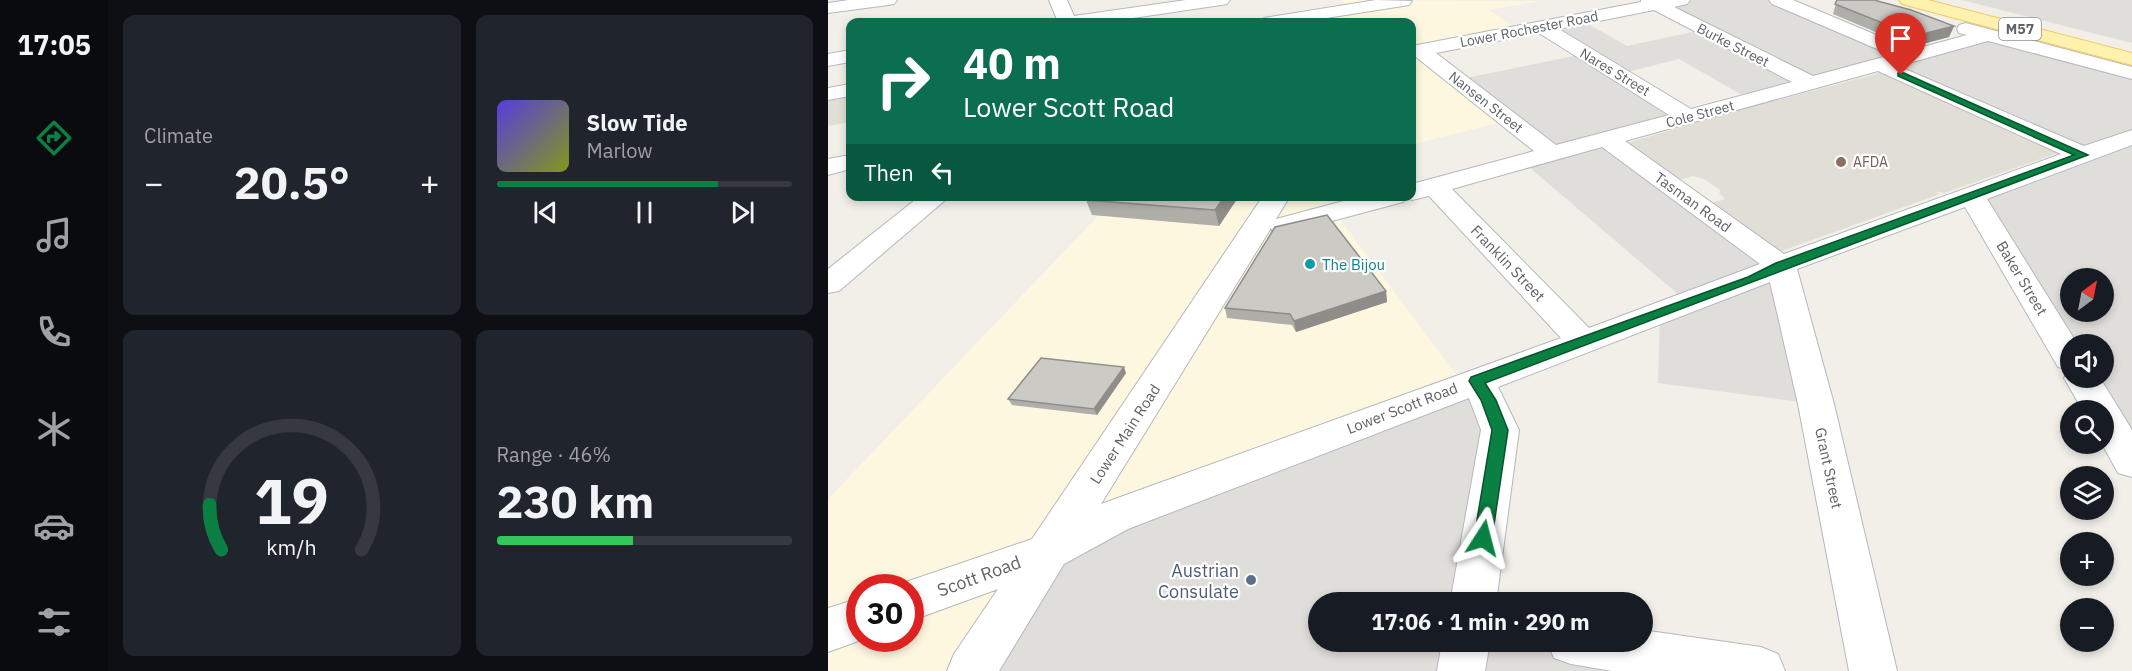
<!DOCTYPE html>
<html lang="en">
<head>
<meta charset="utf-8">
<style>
  body { margin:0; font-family:"IBM Plex Sans",sans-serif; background:#20242c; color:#f1f3f6; height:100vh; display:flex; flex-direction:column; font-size:22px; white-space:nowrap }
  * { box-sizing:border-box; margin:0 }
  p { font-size:20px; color:#9ea1a6 }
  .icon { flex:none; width:33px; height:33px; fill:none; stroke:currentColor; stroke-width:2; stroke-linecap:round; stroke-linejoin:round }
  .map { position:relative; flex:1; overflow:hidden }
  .panel { display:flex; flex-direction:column; gap:15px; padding:15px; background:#0d0f14; width:720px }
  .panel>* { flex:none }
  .banner { position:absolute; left:18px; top:18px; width:570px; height:183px; border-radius:12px; box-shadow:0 3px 9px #0003; background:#0b6e4f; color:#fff; overflow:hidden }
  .needle { width:39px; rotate:32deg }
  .tools { position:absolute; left:1232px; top:268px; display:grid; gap:12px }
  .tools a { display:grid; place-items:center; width:54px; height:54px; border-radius:50%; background:#171b24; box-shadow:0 3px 9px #0003; font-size:30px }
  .speed { position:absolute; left:18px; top:574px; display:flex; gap:12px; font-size:30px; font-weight:700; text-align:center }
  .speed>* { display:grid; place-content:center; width:78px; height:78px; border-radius:50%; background:#171b24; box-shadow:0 3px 9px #0003; line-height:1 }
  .speed .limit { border:9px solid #d22; background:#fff; color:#111 }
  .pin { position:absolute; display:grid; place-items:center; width:51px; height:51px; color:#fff; margin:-62px -26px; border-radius:50% 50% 50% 0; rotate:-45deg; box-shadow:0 0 6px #0007 }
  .pin .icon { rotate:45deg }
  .me { position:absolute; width:66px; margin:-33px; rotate:9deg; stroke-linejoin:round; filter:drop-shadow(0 0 4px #0008) }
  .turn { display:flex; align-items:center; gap:21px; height:126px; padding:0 18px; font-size:27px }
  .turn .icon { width:78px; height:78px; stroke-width:2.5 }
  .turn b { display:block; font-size:42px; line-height:51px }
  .then { display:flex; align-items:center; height:57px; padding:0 18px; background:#0003; gap:12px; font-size:22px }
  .big { font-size:45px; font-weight:700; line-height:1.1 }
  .panel .widget { flex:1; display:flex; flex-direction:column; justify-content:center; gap:9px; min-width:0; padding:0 21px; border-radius:12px; background:#20242c }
  .panel .dial { align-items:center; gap:0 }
  .dial svg { height:156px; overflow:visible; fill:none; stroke:#363941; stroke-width:7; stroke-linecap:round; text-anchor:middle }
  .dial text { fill:#f1f3f6; stroke:none }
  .song { display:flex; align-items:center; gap:18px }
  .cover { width:72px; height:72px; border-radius:9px; background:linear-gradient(135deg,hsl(250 70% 55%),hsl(70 70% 35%)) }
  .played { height:6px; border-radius:3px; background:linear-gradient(90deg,#0b8043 75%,#363941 75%) }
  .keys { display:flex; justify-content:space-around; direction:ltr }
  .heat { display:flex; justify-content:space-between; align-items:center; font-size:33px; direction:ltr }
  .charge { height:9px; border-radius:4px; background:linear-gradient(90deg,#34c759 46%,#363941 0) }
  .panel .tiles { flex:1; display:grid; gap:15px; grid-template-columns:repeat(2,1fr) }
  .trip { position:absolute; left:480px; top:592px; width:345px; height:60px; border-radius:30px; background:#171b24; box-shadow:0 3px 9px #0003; font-weight:700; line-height:60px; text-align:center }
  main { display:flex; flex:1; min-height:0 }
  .tab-bar { display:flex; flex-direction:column; width:108px; justify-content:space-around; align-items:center; background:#090b0e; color:#9ea1a6 }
  .tab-bar .icon { width:42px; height:42px }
  .tab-bar .active { color:#0b8043 }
  .tab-bar b { font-size:27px; color:#f1f3f6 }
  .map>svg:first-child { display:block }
  .commercial { fill:#fef7e0; fill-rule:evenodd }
  .industrial { fill:#e0deda; fill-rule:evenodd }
  .education { fill:#e1ded6 }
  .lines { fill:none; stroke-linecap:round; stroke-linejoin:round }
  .minor-casing { stroke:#b5b8bc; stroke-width:2 }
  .major-casing { stroke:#f2c960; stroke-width:2 }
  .minor { fill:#fff; fill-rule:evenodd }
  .major { fill:#fff2af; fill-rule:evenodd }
  .wall { fill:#afaea9 }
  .shaded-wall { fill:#8f8d8a }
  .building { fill:#cccac5; stroke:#8f8d8a; stroke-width:1.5 }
  .route { fill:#0b8043; stroke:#07532c; stroke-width:1.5 }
  .education-dot { fill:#8d6e63; stroke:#fff; stroke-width:2 }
  .culture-dot { fill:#0f9aa8; stroke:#fff; stroke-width:2 }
  .service-dot { fill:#5c6f8a; stroke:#fff; stroke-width:2 }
  .labels { text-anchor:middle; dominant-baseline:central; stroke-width:4.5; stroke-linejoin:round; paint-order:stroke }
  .far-street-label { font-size:14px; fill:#5f6368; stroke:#fff }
  .shield { fill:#fff; stroke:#8f9295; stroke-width:1.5 }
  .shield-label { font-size:14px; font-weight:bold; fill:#5f6368 }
  .far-education-label { font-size:14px; fill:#785e54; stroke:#fff; text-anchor:start }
  .street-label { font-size:15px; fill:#5f6368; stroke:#fff }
  .culture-label { font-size:15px; fill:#0d838f; stroke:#fff; text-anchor:start }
  .near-service-label { font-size:18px; fill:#4e5e75; stroke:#fff; text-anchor:end }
  .near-street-label { font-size:18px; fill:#5f6368; stroke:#fff }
</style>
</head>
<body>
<main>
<nav class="tab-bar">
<b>17:05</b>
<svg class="icon active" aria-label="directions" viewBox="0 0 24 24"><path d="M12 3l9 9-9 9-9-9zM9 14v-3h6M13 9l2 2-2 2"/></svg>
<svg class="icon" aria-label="music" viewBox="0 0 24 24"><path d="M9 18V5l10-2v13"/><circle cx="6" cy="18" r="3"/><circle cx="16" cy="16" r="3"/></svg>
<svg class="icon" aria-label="phone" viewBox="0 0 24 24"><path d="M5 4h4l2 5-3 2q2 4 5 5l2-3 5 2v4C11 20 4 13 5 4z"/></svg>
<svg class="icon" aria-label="climate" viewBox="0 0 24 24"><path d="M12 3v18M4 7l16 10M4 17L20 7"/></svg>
<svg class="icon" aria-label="car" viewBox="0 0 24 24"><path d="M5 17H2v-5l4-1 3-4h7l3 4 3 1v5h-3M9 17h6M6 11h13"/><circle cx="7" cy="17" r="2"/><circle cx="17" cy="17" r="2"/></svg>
<svg class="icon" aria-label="filters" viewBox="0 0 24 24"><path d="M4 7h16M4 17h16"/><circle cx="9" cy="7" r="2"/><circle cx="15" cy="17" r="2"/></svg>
</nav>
<section class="panel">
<div class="tiles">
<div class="widget"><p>Climate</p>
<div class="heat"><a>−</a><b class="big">20.5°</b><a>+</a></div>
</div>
<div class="widget">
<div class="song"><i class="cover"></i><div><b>Slow Tide</b><p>Marlow</p></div></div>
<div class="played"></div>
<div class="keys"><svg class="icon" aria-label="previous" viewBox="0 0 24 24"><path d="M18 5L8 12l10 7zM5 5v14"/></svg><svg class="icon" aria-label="pause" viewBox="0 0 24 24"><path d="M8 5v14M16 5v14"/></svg><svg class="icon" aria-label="next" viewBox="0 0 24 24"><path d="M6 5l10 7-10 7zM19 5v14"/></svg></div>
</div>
<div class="widget dial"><svg viewBox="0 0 100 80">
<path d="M14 69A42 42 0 1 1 86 69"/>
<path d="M14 69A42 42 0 0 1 8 46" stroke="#0b8043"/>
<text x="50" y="56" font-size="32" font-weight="700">19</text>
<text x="50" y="72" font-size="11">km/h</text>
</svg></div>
<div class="widget"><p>Range · 46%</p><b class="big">230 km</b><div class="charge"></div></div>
</div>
</section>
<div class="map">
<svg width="1304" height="671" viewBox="0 0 1304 671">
  <rect width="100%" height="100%" fill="#f1efe8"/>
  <!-- commercial -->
  <g class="commercial">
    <path d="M 513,0 L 711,1 L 661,10 L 692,31 L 592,50 L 681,120 L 586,144 L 584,147 L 584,22 L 446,22 L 524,8 Z"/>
    <path d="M 288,197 L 545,197 L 507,213 L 636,385 L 143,671 L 0,671 L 0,499 ZM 32,588 L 82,588 L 82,639 L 32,639 Z"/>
  </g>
  <!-- industrial -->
  <g class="industrial">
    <path d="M 853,0 L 950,0 L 1084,57 L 1160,35 L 1304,73 L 1304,462 L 1254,378 L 1275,378 L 1275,345 L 1242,345 L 1145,197 L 1254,156 L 1052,65 L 923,100 L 851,59 L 791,74 L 860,117 L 779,139 L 953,265 L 988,404 L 830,383 L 832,313 L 858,301 L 695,162 L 723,154 L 629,80 L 756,54 L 714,27 L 753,20 L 799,46 L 874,30 L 829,5 ZM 1242,279 L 1275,279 L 1275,312 L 1242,312 Z"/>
    <path d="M 1134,0 L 1304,0 L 1304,43 L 1268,34 Z"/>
    <path d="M 649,381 L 660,400 L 645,603 L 490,603 L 490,642 L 743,642 L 933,671 L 143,671 L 219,552 Z"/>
  </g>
  <!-- education -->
  <g class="education">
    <path d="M 1052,73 L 1230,153 L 1116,193 L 1106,191 L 1112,194 L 948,253 L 888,209 L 892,208 L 883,203 L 897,199 L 891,193 L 893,191 L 876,179 L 865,176 L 848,181 L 796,144 L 904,112 Z"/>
    <path d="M 22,96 L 22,122 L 0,126 L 0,100 Z"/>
  </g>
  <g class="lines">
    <defs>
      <g id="minor">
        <path d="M 21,0 L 69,0 L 66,4 L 60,5 L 0,13 L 0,3 Z"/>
        <path d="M 221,0 L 239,0 L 246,16 L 358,0 L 402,0 L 399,4 L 393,5 L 278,22 L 230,22 Z"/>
        <path d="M 548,0 L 584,1 L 581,5 L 575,6 L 473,22 L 433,22 L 436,18 L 442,17 Z"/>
        <path d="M 813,0 L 862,0 L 859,4 L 846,7 L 985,76 L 1063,55 L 944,4 L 941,0 L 965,0 L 1084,50 L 1139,35 L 1131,33 L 1129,29 L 1131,25 L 1138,23 L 1304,67 L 1304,79 L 1160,41 L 1070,66 L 1256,146 L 1304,130 L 1304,145 L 1159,199 L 1250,345 L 1242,345 L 1242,378 L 1272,378 L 1304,430 L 1304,477 L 1290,473 L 1274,444 L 1275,411 L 1255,411 L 1236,378 L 1241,370 L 1230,367 L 1137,207 L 969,269 L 1006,404 L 1069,671 L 1021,671 L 970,404 L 942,282 L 670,387 L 691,430 L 668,603 L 622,603 L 653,430 L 641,398 L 300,529 L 236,564 L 171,671 L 119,671 L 126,654 L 170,589 L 82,621 L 82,588 L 66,586 L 204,539 L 435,196 L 462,196 L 448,219 L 534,196 L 584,196 L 584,184 L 706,151 L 588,57 L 584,58 L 584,46 L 813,2 ZM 826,10 L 964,82 L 863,109 L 731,29 ZM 711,33 L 841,115 L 728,145 L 608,53 ZM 1050,71 L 1233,154 L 956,254 L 797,141 ZM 774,147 L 932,264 L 761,328 L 624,189 ZM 601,196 L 733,338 L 273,504 L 443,228 L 445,232 L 455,234 L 575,202 L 578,198 L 584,200 Z"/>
        <path d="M 22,50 L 22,62 L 0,66 L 0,54 Z"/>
        <path d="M 22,84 L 22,96 L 0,100 L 0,88 Z"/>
        <path d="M 22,155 L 22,169 L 0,175 L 0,159 Z"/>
        <path d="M 92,196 L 122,196 L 11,291 L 0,293 L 0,269 Z"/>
        <path d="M 32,598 L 32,639 L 36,639 L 0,652 L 0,608 Z"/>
        <path d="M 814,630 L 933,647 L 950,654 L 957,671 L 784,671 L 743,664 L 726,658 L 719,642 L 814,642 Z"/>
        <path d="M 614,642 L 662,642 L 657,671 L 609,671 Z"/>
      </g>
      <path id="major" d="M 1071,0 L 1100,0 L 1304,53 L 1304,65 L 1074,4 Z"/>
    </defs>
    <!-- minor casing -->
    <use href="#minor" class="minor-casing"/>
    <!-- major casing -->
    <use href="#major" class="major-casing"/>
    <!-- minor -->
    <use href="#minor" class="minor"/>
    <!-- major -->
    <use href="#major" class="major"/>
  </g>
  <!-- wall -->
  <g class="wall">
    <path d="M 1009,0 L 1126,26 L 1121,37 L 1083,47 L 1005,14 Z"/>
    <path d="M 409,199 L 391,226 L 264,215 L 258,200 Z"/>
    <path d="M 558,291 L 559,302 L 468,332 L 464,325 L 399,318 L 397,308 Z"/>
    <path d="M 298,373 L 269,415 L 184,405 L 180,399 Z"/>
  </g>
  <!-- shaded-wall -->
  <g class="shaded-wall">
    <path d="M 1126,26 L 1121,37 L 1083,47 L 1087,36 Z"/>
    <path d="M 397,196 L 408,196 L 409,199 L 391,226 L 387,210 Z"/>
    <path d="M 558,291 L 559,302 L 468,332 L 466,321 Z"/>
    <path d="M 296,367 L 298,373 L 269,415 L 266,409 Z"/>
  </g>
  <!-- building -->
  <g class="building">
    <path d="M 1009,0 L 1046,0 L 1083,10 L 1126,26 L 1087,36 L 1007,4 Z"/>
    <path d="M 261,196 L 397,196 L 387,210 L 258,200 Z"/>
    <path d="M 499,215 L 558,291 L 466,321 L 462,314 L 397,308 L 447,227 Z"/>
    <path d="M 213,358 L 296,367 L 266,409 L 180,399 Z"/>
  </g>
  <!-- route -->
  <path class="route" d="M 1070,73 L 1076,73 L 1260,155 L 657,383 L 668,400 L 680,430 L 664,538 L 661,544 L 655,546 L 649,544 L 646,538 L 664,430 L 653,400 L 641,381 L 643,377 L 920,277 L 948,263 L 1246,155 L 1070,76 Z"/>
  <!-- markers -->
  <circle class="education-dot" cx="1013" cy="162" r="6"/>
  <circle class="culture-dot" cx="482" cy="264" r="6"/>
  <circle class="service-dot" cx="423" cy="580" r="6"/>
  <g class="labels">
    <!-- far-street labels -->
    <g class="far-street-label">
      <text transform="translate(701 29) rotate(-11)">Lower Rochester Road</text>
      <text transform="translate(905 45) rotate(27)">Burke Street</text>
      <text transform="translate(787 72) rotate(31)">Nares Street</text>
      <text transform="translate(658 102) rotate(38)">Nansen Street</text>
      <text transform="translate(872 114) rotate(-15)">Cole Street</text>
    </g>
    <!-- shield labels -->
    <rect class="shield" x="1171" y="18" width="42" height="22" rx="4.5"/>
    <g class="shield-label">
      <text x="1192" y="29">M57</text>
    </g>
    <!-- far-education labels -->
    <g class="far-education-label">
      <text x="1025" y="162">AFDA</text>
    </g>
    <!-- street labels -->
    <g class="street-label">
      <text transform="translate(865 202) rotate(36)">Tasman Road</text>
      <text transform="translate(680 263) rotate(46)">Franklin Street</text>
      <text transform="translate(1194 278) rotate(59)">Baker Street</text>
      <text transform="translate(574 408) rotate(-21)">Lower Scott Road</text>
      <text transform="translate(297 434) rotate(-57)">Lower Main Road</text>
      <text transform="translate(1001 468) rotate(78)">Grant Street</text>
    </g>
    <!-- culture labels -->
    <g class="culture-label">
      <text x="494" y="264">The Bijou</text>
    </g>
    <!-- near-service labels -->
    <g class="near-service-label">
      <text x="411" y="570">Austrian<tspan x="411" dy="21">Consulate</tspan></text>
    </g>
    <!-- near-street labels -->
    <g class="near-street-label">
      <text transform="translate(151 576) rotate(-20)">Scott Road</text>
    </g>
  </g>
</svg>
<div class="tools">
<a><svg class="needle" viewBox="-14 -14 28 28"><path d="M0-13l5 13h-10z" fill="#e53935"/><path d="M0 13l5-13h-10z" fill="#9ea1a6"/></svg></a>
<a><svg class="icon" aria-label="sound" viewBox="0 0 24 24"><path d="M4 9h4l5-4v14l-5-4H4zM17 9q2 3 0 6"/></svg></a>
<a><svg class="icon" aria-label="search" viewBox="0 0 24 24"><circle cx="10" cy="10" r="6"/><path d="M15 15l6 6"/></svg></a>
<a><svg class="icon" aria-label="layers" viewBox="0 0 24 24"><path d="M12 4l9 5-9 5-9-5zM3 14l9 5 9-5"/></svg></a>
<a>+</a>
<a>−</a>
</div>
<div class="speed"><div class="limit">30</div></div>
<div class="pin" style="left:1073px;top:75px;background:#d93025"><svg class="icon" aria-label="arrive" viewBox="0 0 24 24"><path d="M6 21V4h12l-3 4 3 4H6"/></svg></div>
<svg class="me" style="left:655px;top:538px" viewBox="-20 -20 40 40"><path d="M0-17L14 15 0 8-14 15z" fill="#0b8043" stroke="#fff" stroke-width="4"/></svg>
<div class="trip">17:06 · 1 min · 290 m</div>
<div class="banner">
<div class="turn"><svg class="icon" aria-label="right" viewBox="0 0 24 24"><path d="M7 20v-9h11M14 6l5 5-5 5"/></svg><div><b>40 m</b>Lower Scott Road</div></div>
<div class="then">Then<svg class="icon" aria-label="left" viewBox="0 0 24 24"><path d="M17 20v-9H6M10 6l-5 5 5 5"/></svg></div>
</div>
</div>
</main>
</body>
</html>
